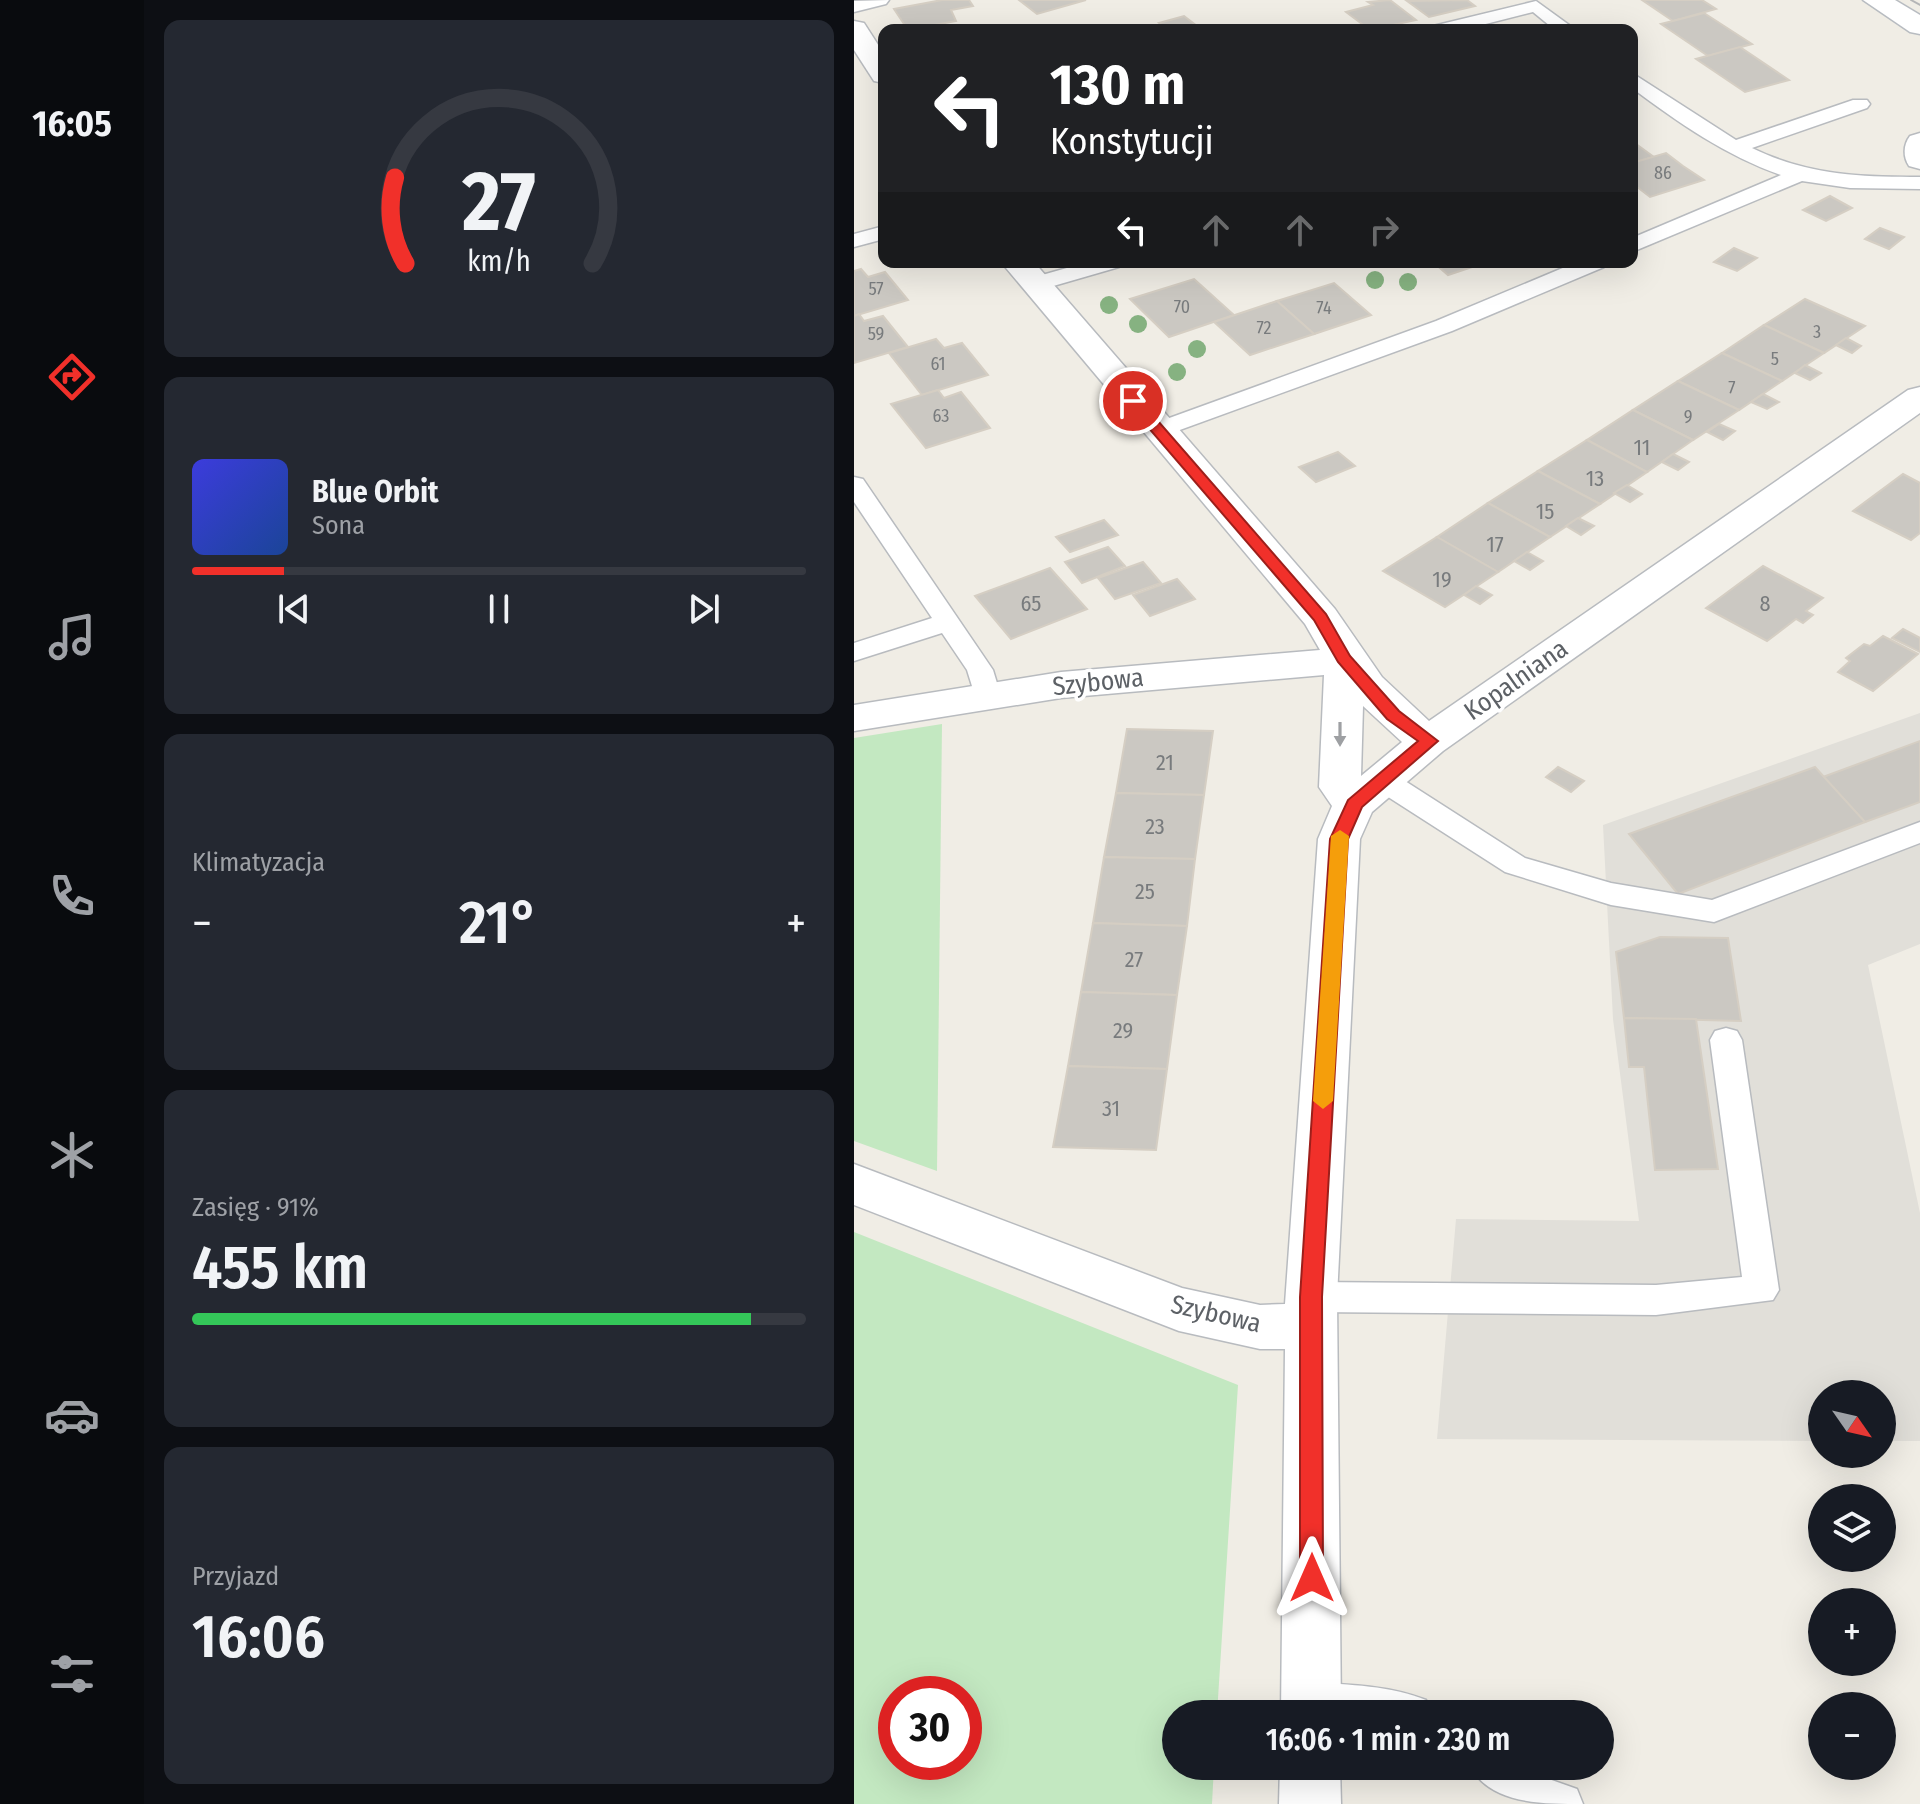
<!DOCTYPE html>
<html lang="pl">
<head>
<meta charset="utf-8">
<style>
  body { margin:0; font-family:"Fira Sans Condensed",sans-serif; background:#242831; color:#f1f3f6; height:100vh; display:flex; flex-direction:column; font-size:30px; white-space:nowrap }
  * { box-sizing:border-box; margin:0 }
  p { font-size:26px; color:#9ea1a6 }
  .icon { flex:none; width:44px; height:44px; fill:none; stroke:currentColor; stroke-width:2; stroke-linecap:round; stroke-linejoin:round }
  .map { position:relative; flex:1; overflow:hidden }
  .panel { display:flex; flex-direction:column; gap:20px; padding:20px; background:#0d0f14; width:710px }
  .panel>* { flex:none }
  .banner { position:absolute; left:24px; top:24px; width:760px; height:244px; border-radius:16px; box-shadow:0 8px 32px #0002; background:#202124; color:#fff; overflow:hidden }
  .needle { width:52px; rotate:124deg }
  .fabs { position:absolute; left:954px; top:1380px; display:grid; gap:16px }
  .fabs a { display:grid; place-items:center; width:88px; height:88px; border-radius:50%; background:#171b24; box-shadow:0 8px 32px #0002; font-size:40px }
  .speed { position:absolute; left:24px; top:1676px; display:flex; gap:16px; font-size:40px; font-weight:700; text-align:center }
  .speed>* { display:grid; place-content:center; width:104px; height:104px; border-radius:50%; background:#171b24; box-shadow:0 8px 32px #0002; line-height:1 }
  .speed .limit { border:12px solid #d22; background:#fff; color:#111 }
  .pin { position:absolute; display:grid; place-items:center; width:68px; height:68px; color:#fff; margin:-34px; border:4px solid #fff; border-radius:50%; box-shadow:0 2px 8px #0007 }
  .me { position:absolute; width:88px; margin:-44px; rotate:0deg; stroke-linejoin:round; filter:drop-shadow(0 0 6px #0008) }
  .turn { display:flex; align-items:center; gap:28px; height:168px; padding:0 40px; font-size:36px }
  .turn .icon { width:104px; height:104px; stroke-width:2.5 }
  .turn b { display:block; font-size:56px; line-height:68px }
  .lanes { display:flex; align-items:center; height:76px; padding:0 40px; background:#0003; justify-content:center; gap:40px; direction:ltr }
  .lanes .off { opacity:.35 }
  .big { font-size:60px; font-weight:600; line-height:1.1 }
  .panel .card { flex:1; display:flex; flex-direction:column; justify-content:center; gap:12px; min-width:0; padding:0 28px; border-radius:16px; background:#242831 }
  .panel .dial { align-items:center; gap:0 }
  .dial svg { height:208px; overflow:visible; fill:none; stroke:#363941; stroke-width:7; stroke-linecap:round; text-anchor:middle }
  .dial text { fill:#f1f3f6; stroke:none }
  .song { display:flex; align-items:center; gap:24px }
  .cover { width:96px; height:96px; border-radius:12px; background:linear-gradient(135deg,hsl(240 70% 55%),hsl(220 70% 35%)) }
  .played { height:8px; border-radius:4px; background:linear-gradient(90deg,#f1302a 15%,#363941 15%) }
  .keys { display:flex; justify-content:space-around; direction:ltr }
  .heat { display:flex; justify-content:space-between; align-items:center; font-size:44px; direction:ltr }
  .charge { height:12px; border-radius:6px; background:linear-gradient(90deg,#34c759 91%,#363941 0) }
  .trip { position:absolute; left:308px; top:1700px; width:452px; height:80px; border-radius:40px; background:#171b24; box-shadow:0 8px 32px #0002; font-weight:600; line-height:80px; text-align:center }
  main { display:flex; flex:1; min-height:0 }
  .dock { display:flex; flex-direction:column; width:144px; justify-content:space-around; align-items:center; background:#090b0e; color:#9ea1a6 }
  .dock .icon { width:56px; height:56px }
  .dock .active { color:#f1302a }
  .dock b { font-size:36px; color:#f1f3f6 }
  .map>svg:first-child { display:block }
  .industrial { fill:#e1dfd9 }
  .green { fill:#c3e8c1; fill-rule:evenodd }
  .building { fill:#cbc8c2; stroke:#d5cec3; stroke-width:2 }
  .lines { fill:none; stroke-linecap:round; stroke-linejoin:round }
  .lane-casing { stroke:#b8bbbf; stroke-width:3 }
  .street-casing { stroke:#b8bbbf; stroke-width:3 }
  .secondary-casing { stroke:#b8bcc1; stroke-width:3 }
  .lane { fill:#fff; fill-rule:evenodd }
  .street { fill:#fff; fill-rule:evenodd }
  .secondary { fill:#fff; fill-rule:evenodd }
  .tram { stroke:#b4b5b6; stroke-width:2 }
  .tree { fill:#86b281 }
  .oneway { fill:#9ea0a3 }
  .route { fill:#f1302a; stroke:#9d1f1b; stroke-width:2 }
  .slow { fill:#f59e0b }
  .labels { text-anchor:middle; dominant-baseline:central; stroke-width:7; stroke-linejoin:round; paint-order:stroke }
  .far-number-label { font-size:18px; fill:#787b7d }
  .number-label { font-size:22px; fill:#787b7d }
  .street-label { font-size:26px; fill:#5d6166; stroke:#fff }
</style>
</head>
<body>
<main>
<nav class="dock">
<b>16:05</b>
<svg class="icon active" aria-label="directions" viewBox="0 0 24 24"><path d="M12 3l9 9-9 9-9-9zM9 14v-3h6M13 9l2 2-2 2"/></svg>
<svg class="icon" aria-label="music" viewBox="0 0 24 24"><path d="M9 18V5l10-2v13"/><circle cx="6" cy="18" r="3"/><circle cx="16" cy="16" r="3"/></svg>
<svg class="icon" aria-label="phone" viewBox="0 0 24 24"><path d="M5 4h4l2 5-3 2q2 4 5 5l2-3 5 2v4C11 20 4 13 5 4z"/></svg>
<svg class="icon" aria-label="climate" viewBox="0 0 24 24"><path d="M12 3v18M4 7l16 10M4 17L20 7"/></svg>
<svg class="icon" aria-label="car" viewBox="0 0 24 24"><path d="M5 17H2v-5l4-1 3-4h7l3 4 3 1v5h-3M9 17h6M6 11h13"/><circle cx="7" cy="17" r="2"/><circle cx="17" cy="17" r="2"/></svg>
<svg class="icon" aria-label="filters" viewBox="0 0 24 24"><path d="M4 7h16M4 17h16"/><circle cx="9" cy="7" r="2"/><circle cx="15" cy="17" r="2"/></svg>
</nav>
<section class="panel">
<div class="card dial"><svg viewBox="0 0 100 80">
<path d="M14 69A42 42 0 1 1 86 69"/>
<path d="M14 69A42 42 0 0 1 10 36" stroke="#f1302a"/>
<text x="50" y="56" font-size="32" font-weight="700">27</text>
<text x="50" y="72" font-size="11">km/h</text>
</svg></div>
<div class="card">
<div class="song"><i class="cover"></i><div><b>Blue Orbit</b><p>Sona</p></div></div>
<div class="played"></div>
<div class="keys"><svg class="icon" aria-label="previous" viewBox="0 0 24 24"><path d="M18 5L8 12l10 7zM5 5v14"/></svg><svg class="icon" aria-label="pause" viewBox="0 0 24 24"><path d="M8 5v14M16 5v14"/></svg><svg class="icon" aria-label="next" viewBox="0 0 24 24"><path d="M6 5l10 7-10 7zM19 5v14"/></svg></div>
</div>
<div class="card"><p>Klimatyzacja</p>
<div class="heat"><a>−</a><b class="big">21°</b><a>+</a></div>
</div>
<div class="card"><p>Zasięg · 91%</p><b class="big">455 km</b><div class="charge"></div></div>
<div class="card"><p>Przyjazd</p><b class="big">16:06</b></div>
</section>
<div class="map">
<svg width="1066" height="1804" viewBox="0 0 1066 1804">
  <rect width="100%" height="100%" fill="#f0ede5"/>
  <!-- industrial -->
  <path class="industrial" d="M 1066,713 L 1066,944 L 1014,965 L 1066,1213 L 1066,1441 L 1028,1441 L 1028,1394 L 968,1394 L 968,1441 L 583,1439 L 602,1219 L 785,1221 L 759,1019 L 749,825 Z"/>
  <!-- green -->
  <g class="green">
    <path d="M 88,724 L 83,1171 L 0,1141 L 0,738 Z"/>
    <path d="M 0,1232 L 384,1385 L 363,1714 L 322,1714 L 322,1766 L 360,1766 L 358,1804 L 0,1804 ZM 42,1694 L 110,1694 L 110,1762 L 42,1762 Z"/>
  </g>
  <!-- building -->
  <g class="building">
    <path d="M 88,0 L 115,0 L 119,6 L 97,10 L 102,21 L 54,30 L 40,9 Z"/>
    <path d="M 165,0 L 232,0 L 183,14 Z"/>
    <path d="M 536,0 L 562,20 L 516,30 L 492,12 L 519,5 L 514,2 Z"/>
    <path d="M 613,0 L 621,6 L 575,17 L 553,1 Z"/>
    <path d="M 788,0 L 848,0 L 862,9 L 819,21 Z"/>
    <path d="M 850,13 L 898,44 L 854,56 L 807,24 Z"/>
    <path d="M 330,16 L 347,29 L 314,30 L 305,23 Z"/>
    <path d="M 886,47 L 935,80 L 891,92 L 842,59 Z"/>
    <path d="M 778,141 L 800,157 L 778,163 Z"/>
    <path d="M 812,153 L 829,166 L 850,180 L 796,197 L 778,183 L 778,163 Z"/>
    <path d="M 976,196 L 998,208 L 972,221 L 949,210 Z"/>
    <path d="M 1026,228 L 1050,237 L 1035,249 L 1011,239 Z"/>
    <path d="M 880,248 L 903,258 L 883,271 L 860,262 Z"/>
    <path d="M 579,262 L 633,262 L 594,275 Z"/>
    <path d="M 7,269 L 14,277 L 31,272 L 54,300 L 0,316 L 0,271 Z"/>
    <path d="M 340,279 L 380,315 L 315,337 L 276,299 Z"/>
    <path d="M 480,283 L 517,315 L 460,334 L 423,301 Z"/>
    <path d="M 951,299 L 1011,326 L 970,353 L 910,325 Z"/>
    <path d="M 423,301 L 460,334 L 396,355 L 360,322 Z"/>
    <path d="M 5,314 L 10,321 L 29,316 L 54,347 L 0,363 L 0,316 Z"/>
    <path d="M 910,325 L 970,353 L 928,381 L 868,353 Z"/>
    <path d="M 992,338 L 1007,346 L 998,353 L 982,345 Z"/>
    <path d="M 82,339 L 90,348 L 108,343 L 134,375 L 68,395 L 35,353 Z"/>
    <path d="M 868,353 L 928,381 L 885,410 L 824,381 Z"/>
    <path d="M 951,365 L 967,373 L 956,380 L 941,373 Z"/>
    <path d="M 824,381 L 885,410 L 839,440 L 779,410 Z"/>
    <path d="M 84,390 L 90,398 L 107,392 L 136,428 L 72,448 L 37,404 Z"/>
    <path d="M 909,394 L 925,402 L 913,409 L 897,402 Z"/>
    <path d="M 779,410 L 839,440 L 793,472 L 733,440 Z"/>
    <path d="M 865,424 L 881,431 L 869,440 L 853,432 Z"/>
    <path d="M 733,440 L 793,472 L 746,504 L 684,471 Z"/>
    <path d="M 484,452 L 501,466 L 462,482 L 445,467 Z"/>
    <path d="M 819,454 L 835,462 L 824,470 L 808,462 Z"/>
    <path d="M 684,471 L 746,504 L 696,537 L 634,503 Z"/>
    <path d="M 1049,474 L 1066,483 L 1066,533 L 1057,540 L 999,511 Z"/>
    <path d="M 773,485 L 788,494 L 776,502 L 760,493 Z"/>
    <path d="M 634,503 L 696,537 L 644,572 L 583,537 Z"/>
    <path d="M 724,518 L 740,526 L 727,535 L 712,526 Z"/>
    <path d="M 250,520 L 264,535 L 216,552 L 202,537 Z"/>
    <path d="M 583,537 L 644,572 L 591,607 L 529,571 Z"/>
    <path d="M 254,547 L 271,566 L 228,583 L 211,562 Z"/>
    <path d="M 673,552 L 689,561 L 676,570 L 660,561 Z"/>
    <path d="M 289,562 L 307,583 L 261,599 L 244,578 Z"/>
    <path d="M 909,566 L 969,598 L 952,611 L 959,615 L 949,623 L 942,619 L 913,641 L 852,608 Z"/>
    <path d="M 196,568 L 233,609 L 157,639 L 121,596 Z"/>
    <path d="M 323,579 L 341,599 L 296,616 L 279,595 Z"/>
    <path d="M 622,586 L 638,595 L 626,604 L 610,595 Z"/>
    <path d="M 1049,629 L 1066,638 L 1066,652 L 1038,638 Z"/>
    <path d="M 1029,636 L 1064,654 L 1019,691 L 984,672 L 996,661 L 992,658 L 1010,644 L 1016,646 Z"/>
    <path d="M 273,729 L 359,731 L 350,795 L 262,793 Z"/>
    <path d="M 1066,741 L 1066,802 L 1011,822 L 969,777 Z"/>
    <path d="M 704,767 L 730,781 L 717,792 L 692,777 Z"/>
    <path d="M 961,767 L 1011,822 L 824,894 L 775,834 Z"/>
    <path d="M 262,793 L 350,795 L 341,859 L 250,857 Z"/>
    <path d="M 250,857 L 341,859 L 333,926 L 239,923 Z"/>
    <path d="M 239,923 L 333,926 L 323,995 L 227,992 Z"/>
    <path d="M 806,937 L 874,938 L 887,1021 L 770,1018 L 762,952 Z"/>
    <path d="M 227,992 L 323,995 L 313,1069 L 214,1066 Z"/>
    <path d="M 770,1018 L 842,1019 L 864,1169 L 801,1170 L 790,1067 L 775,1067 Z"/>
    <path d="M 214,1066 L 313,1069 L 302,1150 L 199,1147 Z"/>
  </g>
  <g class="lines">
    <defs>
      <g id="lane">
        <path d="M 35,0 L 32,4 L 0,12 L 0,1 Z"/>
        <path d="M 682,1 L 722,30 L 701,30 L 679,12 L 608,30 L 577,30 L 579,26 Z"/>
        <path d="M 778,73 L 882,140 L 999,100 L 1013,100 L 1016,104 L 1013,108 L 898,148 C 953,175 1006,177 1066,177 L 1066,189 L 996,188 L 948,181 L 778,252 L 778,238 L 927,175 C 872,156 825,123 778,88 Z"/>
        <path d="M 30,226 L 30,239 L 0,247 L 0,234 Z"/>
        <path d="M 234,262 L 268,262 L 265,267 L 182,291 L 171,284 L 174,279 Z"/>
        <path d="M 723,262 L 753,262 L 750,267 L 598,331 L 312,435 L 296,435 L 292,430 L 296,425 L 582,321 Z"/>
        <path d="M 0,477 L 9,479 L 139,670 L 146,693 L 142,699 L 122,699 L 113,670 L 88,633 L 0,661 L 0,643 L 78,618 L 0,502 Z"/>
        <path d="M 527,769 L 537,772 L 671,858 L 757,883 L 858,900 L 1066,822 L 1066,843 L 860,922 L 757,905 L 651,872 L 517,786 L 513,779 L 517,772 Z"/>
        <path d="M 872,1028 L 883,1031 L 888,1040 L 925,1290 L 919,1300 L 802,1315 L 457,1312 L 445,1307 L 439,1297 L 445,1287 L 457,1282 L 802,1285 L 888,1277 L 856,1040 L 861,1031 Z"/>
        <path d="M 457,1683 C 495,1684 537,1686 572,1700 L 578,1714 L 441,1714 L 437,1703 L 443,1689 Z"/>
        <path d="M 616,1766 L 674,1766 L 692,1778 L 723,1789 L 729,1804 C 687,1804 636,1804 616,1766 Z"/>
      </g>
      <g id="street">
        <path d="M 0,21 L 10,23 L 30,54 L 30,83 L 20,81 L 0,50 Z"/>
        <path d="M 1066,133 L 1066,169 L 1055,166 C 1049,157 1049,145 1056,136 Z"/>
        <path d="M 147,262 L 180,262 L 481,609 L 528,677 L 575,721 L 1054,390 L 1066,387 L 1066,413 L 589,751 L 518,812 L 506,839 L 483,1297 L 487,1714 L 427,1714 L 431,1349 L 406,1349 L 325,1331 L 0,1205 L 0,1164 L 328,1288 L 406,1305 L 431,1304 L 464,839 L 478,806 L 465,787 L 470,675 L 207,698 L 0,731 L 0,705 L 207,672 L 466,650 L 451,624 ZM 509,706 L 548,742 L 507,776 Z"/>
        <path d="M 426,1766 L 486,1766 L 487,1804 L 425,1804 Z"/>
      </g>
      <path id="secondary" d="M 1009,0 L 1041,0 L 1066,15 L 1066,34 L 1056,32 Z"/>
    </defs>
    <!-- lane casing -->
    <use href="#lane" class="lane-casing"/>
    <!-- street casing -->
    <use href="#street" class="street-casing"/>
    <!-- secondary casing -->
    <use href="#secondary" class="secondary-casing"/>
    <!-- lane -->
    <use href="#lane" class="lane"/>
    <!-- street -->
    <use href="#street" class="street"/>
    <!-- secondary -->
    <use href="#secondary" class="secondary"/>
    <!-- tram -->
    <path class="tram" d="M 1057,0 L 1066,5"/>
  </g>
  <!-- trees -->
  <g class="tree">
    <circle cx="521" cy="280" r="9"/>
    <circle cx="554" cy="282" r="9"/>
    <circle cx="255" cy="305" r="9"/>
    <circle cx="284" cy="324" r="9"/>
    <circle cx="343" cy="349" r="9"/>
    <circle cx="323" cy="372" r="9"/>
  </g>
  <!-- one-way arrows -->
  <defs><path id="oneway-solid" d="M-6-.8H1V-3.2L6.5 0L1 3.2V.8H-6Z" transform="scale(2)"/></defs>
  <use class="oneway" href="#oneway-solid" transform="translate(486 734) rotate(90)"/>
  <!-- route -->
  <path class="route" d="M 274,398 L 284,398 L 472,614 L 496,656 L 545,711 L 584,741 L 508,807 L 494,839 L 468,1297 L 469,1578 L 466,1585 L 458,1589 L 449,1585 L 446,1578 L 446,1297 L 476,839 L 494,800 L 564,741 L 533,719 L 484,662 L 460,620 L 274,404 Z"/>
  <!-- slow -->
  <path class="slow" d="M 486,830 L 495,836 L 479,1101 L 469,1109 L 459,1101 L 477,836 Z"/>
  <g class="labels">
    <!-- far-number labels -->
    <g class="far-number-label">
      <text x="809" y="173">86</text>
      <text x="22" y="289">57</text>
      <text x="328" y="307">70</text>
      <text x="470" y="308">74</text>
      <text x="410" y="328">72</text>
      <text x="963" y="332">3</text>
      <text x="22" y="334">59</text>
      <text x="921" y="359">5</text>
      <text x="84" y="364">61</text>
      <text x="878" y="388">7</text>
      <text x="87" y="416">63</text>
      <text x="834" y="417">9</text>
    </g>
    <!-- number labels -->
    <g class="number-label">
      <text x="788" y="447">11</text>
      <text x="741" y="478">13</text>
      <text x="691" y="511">15</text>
      <text x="641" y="544">17</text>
      <text x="588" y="579">19</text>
      <text x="177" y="603">65</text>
      <text x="911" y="603">8</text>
      <text x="311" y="762">21</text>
      <text x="301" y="826">23</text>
      <text x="291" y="891">25</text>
      <text x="280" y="959">27</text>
      <text x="269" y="1030">29</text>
      <text x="257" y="1108">31</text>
    </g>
    <!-- street labels -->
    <g class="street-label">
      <text transform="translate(662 680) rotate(-35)">Kopalniana</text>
      <text transform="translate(244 682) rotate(-6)">Szybowa</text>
      <text transform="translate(362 1314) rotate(13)">Szybowa</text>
    </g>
  </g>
</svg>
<div class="fabs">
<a><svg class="needle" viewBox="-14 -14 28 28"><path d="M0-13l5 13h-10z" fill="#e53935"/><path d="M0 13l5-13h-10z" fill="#9ea1a6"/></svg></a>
<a><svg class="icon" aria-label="layers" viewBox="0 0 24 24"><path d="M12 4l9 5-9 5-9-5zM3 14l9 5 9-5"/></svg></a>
<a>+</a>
<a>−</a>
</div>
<div class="speed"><div class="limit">30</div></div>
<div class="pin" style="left:279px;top:401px;background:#d93025"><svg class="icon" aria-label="arrive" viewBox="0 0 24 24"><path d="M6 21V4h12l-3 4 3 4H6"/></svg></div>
<svg class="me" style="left:458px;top:1578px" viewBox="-20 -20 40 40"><path d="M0-17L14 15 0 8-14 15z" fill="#f1302a" stroke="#fff" stroke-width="4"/></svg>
<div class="trip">16:06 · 1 min · 230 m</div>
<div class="banner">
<div class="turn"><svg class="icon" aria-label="left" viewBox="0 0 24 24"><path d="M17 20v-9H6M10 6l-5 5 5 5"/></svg><div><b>130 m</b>Konstytucji</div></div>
<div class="lanes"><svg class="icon" aria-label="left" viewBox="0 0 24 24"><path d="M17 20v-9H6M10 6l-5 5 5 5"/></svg><svg class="icon off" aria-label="ahead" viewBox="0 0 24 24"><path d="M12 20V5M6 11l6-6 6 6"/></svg><svg class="icon off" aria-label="ahead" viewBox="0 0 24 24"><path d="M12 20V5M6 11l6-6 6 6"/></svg><svg class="icon off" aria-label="right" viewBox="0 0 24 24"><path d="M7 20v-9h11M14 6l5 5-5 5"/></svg></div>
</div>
</div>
</main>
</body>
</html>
